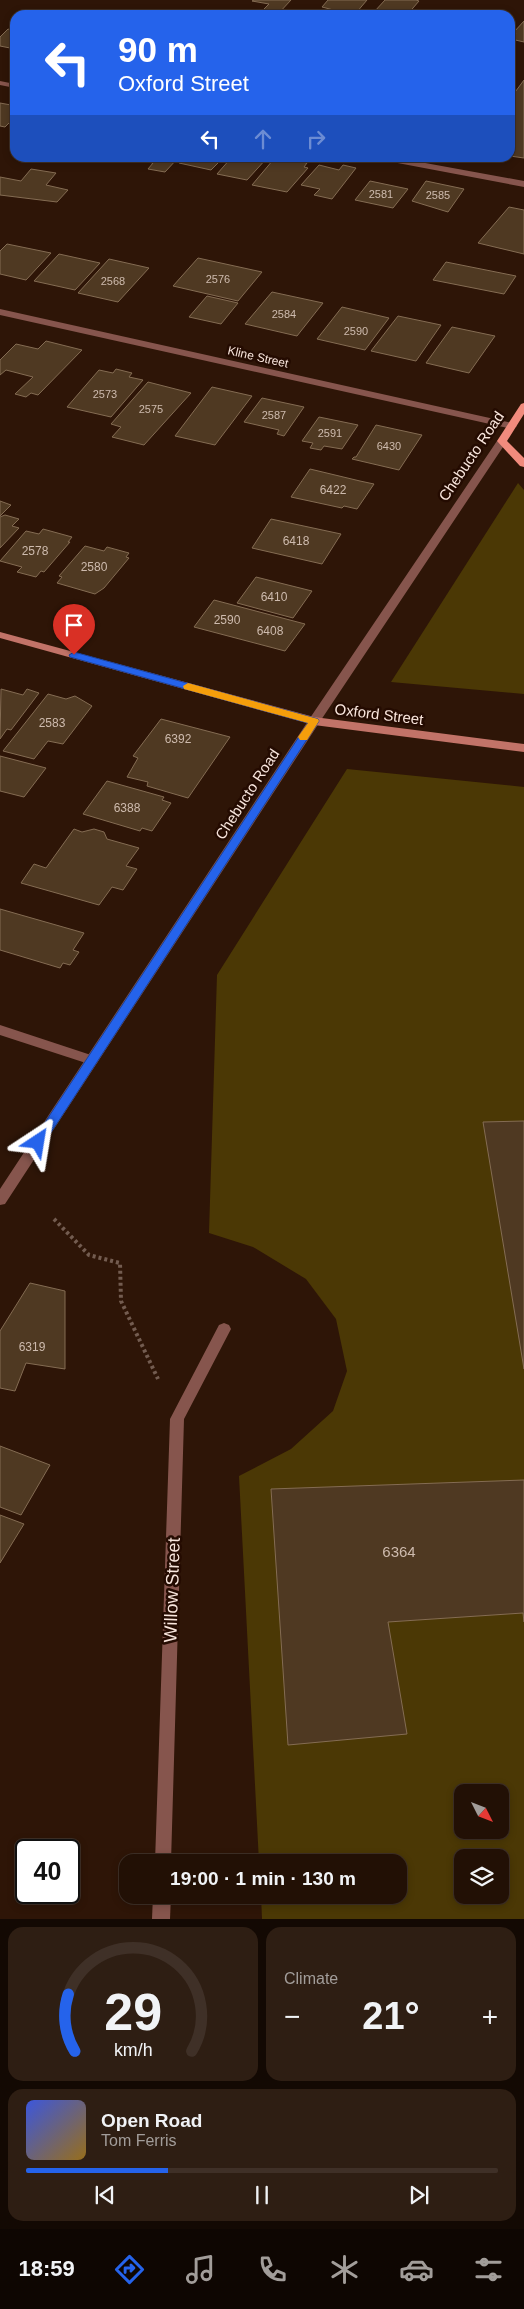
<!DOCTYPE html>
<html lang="en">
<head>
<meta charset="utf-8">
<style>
  body { margin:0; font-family:Arial,sans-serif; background:#2e1e13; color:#f1f3f6; height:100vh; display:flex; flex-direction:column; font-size:19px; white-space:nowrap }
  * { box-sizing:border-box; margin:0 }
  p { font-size:16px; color:#a29d9a }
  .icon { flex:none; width:28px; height:28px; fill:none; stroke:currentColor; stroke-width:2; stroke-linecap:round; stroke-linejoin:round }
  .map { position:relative; height:1919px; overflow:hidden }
  .sheet { display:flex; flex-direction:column; gap:8px; padding:8px; background:#130903; flex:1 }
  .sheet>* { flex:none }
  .banner { position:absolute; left:10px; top:10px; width:505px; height:152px; border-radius:15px; box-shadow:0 2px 8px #0003,0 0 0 1px #3f3027; background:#2563eb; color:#fff; overflow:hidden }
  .needle { width:32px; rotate:132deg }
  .fabs { position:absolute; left:454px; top:1784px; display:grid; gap:10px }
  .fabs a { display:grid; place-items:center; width:55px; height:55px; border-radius:10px; background:#221005; box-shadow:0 2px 8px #0003,0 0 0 1px #3f3027; font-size:25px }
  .speed { position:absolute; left:15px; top:1839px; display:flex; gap:10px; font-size:25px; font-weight:700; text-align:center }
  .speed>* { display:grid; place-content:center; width:65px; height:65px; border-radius:50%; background:#221005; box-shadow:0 2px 8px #0003,0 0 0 1px #3f3027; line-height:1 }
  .speed .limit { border:2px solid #111; border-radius:8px; background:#fff; color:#111 }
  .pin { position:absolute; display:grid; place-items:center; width:42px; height:42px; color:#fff; margin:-51px -21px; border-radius:50% 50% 50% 0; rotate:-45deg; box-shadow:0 0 5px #0007 }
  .pin .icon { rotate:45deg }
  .me { position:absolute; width:55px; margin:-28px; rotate:33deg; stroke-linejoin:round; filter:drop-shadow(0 0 4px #0008) }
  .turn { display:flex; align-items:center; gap:18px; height:105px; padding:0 25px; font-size:22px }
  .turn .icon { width:65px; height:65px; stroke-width:2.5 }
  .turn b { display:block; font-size:35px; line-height:42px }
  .lanes { display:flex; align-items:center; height:48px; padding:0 25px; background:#0003; justify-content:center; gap:25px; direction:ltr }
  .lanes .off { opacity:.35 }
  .big { font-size:38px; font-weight:700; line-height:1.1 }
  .sheet .widget { flex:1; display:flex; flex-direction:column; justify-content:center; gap:8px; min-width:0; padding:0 18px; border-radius:15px; background:#2e1e13 }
  .sheet .dial { align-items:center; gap:0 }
  .dial svg { height:130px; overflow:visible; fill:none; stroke:#3f3027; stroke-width:7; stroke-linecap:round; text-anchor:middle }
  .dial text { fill:#f1f3f6; stroke:none }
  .song { display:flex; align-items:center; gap:15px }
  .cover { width:60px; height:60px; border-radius:8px; background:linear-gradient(135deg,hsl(230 70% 55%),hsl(40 70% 35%)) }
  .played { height:5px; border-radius:2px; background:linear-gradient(90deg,#2563eb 30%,#3f3027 30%) }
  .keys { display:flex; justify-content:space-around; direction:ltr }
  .heat { display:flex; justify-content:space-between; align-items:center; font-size:28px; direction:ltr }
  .sheet .tiles { flex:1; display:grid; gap:8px; grid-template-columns:1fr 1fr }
  .widget:last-child { grid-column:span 2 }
  .trip { position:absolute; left:119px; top:1854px; width:288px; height:50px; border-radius:15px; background:#221005; box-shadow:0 2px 8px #0003,0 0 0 1px #3f3027; font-weight:700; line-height:50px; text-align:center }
  .tabs { display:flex; height:80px; justify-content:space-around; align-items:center; background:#0e0602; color:#a29d9a }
  .tabs .icon { width:35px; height:35px }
  .tabs .selected { color:#2563eb }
  .tabs b { font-size:22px; color:#f1f3f6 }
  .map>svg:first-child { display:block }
  .green { fill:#4b3805; fill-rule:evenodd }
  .building { fill:#4f3922; stroke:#846c53 }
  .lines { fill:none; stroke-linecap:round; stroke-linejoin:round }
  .path { stroke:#735c50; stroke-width:4; stroke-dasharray:3 3; stroke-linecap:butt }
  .minor { fill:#86554d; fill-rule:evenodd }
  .tertiary { fill:#86554d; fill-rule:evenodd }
  .secondary { fill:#c27368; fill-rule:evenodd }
  .primary { fill:#f18b7d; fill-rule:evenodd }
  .route { fill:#2563eb; stroke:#184099 }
  .slow { fill:#f59e0b }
  .labels { text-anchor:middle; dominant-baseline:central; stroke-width:5; stroke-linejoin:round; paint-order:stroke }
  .far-number-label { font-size:11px; fill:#cebbae }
  .far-street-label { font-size:12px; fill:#f9e6dd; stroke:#240b01 }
  .number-label { font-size:12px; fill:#cebbae }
  .street-label { font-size:15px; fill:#f9e6dd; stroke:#240b01 }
  .near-number-label { font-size:15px; fill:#cebbae }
  .near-street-label { font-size:18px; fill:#f9e6dd; stroke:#240b01 }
</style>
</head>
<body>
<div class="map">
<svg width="524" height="1919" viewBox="0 0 524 1919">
  <rect width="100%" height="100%" fill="#2e1507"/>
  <!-- green -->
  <g class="green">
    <path d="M 518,483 L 524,490 L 524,694 L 391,682 Z"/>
    <path d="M 347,769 L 524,787 L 524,1919 L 262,1919 L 261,1895 L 398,1895 L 398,1862 L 259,1862 L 239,1476 L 291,1449 L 333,1411 L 347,1371 L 336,1319 L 306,1279 L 253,1247 L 209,1233 L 217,975 ZM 462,1792 L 500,1792 L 500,1830 L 462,1830 ZM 462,1858 L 500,1858 L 500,1895 L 462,1895 Z"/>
  </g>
  <!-- building -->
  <g class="building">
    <path d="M 254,0 L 291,0 L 278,14 L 262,11 L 269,4 L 252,1 Z"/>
    <path d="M 328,0 L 367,0 L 356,13 L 345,13 L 322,7 Z"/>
    <path d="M 385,0 L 416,0 L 419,1 L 407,15 L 375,15 L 377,13 L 374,12 Z"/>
    <path d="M 463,10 L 491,15 L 458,15 Z"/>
    <path d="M 524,21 L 524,42 L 511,39 L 516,33 L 514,32 Z"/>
    <path d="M 8,29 L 15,31 L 15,49 L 0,46 L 0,37 Z"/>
    <path d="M 524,80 L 524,158 L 510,156 L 510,99 Z"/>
    <path d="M 14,102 L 15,117 L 5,127 L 0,126 L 0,103 L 11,105 Z"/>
    <path d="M 145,158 L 178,158 L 165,172 L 148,169 L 153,163 L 142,161 Z"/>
    <path d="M 184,158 L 223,158 L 211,170 L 179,163 Z"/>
    <path d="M 231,158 L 267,158 L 247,180 L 217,174 Z"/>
    <path d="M 278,158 L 307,163 L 304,167 L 308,168 L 287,192 L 252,185 L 273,160 L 275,161 Z"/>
    <path d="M 319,165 L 339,170 L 343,165 L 356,168 L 332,199 L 314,195 L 320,189 L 301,185 Z"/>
    <path d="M 31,169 L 56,173 L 46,185 L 68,190 L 57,202 L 0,195 L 0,177 L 21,181 Z"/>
    <path d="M 370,181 L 408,189 L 393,208 L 355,200 Z"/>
    <path d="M 426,181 L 464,189 L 448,212 L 412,201 Z"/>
    <path d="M 509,207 L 524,210 L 524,254 L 478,243 Z"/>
    <path d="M 7,244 L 51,253 L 26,280 L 0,274 L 0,251 Z"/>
    <path d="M 59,254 L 100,263 L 75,290 L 34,281 Z"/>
    <path d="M 198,258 L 262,272 L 238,301 L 173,286 Z"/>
    <path d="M 109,259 L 149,268 L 118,302 L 78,293 Z"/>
    <path d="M 446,262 L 516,276 L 504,294 L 433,280 Z"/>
    <path d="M 272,292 L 323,303 L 297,336 L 245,324 Z"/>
    <path d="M 207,296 L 238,303 L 221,324 L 189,317 Z"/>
    <path d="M 342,307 L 389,318 L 365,350 L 317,339 Z"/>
    <path d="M 398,316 L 441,325 L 416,361 L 371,351 Z"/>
    <path d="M 452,327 L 495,336 L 469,373 L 426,363 Z"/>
    <path d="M 46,341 L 82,350 L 38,395 L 31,393 L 26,397 L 15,394 L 33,377 L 6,370 L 0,375 L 0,360 L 16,344 L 38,349 Z"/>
    <path d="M 116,369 L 132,373 L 129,377 L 143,380 L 111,417 L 67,407 L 99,370 L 113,373 Z"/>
    <path d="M 148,382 L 191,393 L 144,445 L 112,437 L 121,427 L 111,424 Z"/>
    <path d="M 212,387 L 252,396 L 215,445 L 175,436 Z"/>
    <path d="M 262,398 L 304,407 L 284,436 L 277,434 L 279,430 L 244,422 Z"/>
    <path d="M 319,417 L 358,425 L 342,449 L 324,446 L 321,450 L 310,448 L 313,443 L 302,441 Z"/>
    <path d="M 376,425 L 422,435 L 399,470 L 352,459 L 354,457 L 356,457 Z"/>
    <path d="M 310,469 L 360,481 L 374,484 L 357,509 L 344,506 L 342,508 L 291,497 Z"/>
    <path d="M 0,501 L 11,505 L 0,516 Z"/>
    <path d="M 5,515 L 19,519 L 12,526 L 19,528 L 0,548 L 0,517 Z"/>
    <path d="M 271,519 L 341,534 L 322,564 L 252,548 Z"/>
    <path d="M 43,529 L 72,537 L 68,542 L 70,542 L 44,572 L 41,571 L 36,577 L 17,572 L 22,567 L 0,561 L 26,531 L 39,534 Z"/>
    <path d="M 85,546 L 104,551 L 107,547 L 129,553 L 126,557 L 129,558 L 104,588 L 95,594 L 57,583 L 62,577 L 59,576 Z"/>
    <path d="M 256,577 L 312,591 L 293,618 L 237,603 Z"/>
    <path d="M 214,600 L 305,624 L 285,651 L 194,627 Z"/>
    <path d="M 1,689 L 23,695 L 27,689 L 39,693 L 11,730 L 7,729 L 0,739 Z"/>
    <path d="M 48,694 L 66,699 L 75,696 L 92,706 L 63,744 L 48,741 L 34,759 L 3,751 Z"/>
    <path d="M 161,719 L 230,737 L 188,798 L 147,786 L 148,782 L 127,777 L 138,758 L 133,756 Z"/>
    <path d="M 0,756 L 46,768 L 24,797 L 0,791 Z"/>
    <path d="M 107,781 L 164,797 L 162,800 L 171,803 L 152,831 L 142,828 L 140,831 L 83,814 Z"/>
    <path d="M 74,829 L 82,832 L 94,829 L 104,832 L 107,839 L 139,848 L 126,866 L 137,869 L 123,890 L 112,887 L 99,905 L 21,883 L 34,864 L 46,868 Z"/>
    <path d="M 0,909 L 84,933 L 73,950 L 79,952 L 70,965 L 63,963 L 60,968 L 0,950 Z"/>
    <path d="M 524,1121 L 524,1369 L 483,1122 Z"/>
    <path d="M 30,1283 L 65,1291 L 65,1369 L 26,1363 L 15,1391 L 0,1388 L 0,1331 Z"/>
    <path d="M 0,1446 L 50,1465 L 21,1515 L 0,1507 Z"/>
    <path d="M 524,1480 L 524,1622 L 523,1613 L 388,1622 L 407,1734 L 288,1745 L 271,1489 Z"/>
    <path d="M 0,1515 L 24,1524 L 0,1563 Z"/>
  </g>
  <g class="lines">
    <!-- path -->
    <path class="path" d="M 54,1219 L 89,1255 L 120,1263 L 121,1301 L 158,1379"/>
    <!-- minor -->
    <g class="minor">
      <path d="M 0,81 L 15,84 L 15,88 L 0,85 Z"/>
      <path d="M 383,158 L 398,158 L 524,181 L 524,187 L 387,161 Z"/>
      <path d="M 0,309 L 512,423 L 517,426 L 512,429 L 0,315 Z"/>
      <path d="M 0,1025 L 97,1057 L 98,1060 L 97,1063 L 92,1065 L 0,1035 Z"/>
      <path d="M 224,1323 L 229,1325 L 231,1329 L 184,1419 L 171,1862 L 155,1862 L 170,1419 L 219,1325 Z"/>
      <path d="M 153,1895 L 171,1895 L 170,1919 L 152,1919 Z"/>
    </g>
    <!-- tertiary -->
    <path class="tertiary" d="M 502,438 L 507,441 L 319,723 L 5,1204 L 0,1205 L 0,1189 L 310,718 L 497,441 Z"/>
    <!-- secondary -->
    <path class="secondary" d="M 0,632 L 314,717 L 524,744 L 524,752 L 314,725 L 0,638 Z"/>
    <!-- primary -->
    <path class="primary" d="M 524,403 L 524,414 L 507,441 L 524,458 L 524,467 L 520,466 L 497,441 L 521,404 Z"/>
  </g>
  <!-- route -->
  <path class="route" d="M 74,652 L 318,719 L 319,721 L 43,1145 L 34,1145 L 32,1142 L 34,1139 L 308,723 L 70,657 L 69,655 Z"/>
  <!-- slow -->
  <path class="slow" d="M 188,683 L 318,719 L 319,721 L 307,740 L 300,740 L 298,737 L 308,723 L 184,689 L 183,686 Z"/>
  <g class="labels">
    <!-- far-number labels -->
    <g class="far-number-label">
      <text x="381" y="194">2581</text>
      <text x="438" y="195">2585</text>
      <text x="218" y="279">2576</text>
      <text x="113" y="281">2568</text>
      <text x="284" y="314">2584</text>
      <text x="356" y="331">2590</text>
      <text x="105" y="394">2573</text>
      <text x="151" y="409">2575</text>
      <text x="274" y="415">2587</text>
      <text x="330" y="433">2591</text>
      <text x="389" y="446">6430</text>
    </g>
    <!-- far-street labels -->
    <g class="far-street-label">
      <text transform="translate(258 357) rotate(13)">Kline Street</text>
    </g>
    <!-- number labels -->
    <g class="number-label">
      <text x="333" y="490">6422</text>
      <text x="296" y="541">6418</text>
      <text x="35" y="551">2578</text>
      <text x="94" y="567">2580</text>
      <text x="274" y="597">6410</text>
      <text x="227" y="620">2590</text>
      <text x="270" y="631">6408</text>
      <text x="52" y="723">2583</text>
      <text x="178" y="739">6392</text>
      <text x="127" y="808">6388</text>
      <text x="32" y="1347">6319</text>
    </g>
    <!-- street labels -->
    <g class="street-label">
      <text transform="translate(471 456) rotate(-56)">Chebucto Road</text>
      <text transform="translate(379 714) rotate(7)">Oxford Street</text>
      <text transform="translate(247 794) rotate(-57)">Chebucto Road</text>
    </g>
    <!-- near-number labels -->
    <g class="near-number-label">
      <text x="399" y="1551">6364</text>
    </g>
    <!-- near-street labels -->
    <g class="near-street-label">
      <text transform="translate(172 1590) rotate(-88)">Willow Street</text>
    </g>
  </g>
</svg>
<div class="fabs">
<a><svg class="needle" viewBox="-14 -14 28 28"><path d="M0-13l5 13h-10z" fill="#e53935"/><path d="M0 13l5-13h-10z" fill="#a29d9a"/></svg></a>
<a><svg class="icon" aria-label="layers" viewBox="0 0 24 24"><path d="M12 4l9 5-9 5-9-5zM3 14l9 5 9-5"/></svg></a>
</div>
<div class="speed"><div class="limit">40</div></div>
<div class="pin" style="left:74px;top:655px;background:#d93025"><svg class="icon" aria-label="arrive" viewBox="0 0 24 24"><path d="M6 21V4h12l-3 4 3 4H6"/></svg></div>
<svg class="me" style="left:38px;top:1142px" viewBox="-20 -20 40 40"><path d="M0-17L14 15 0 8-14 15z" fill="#2563eb" stroke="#fff" stroke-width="4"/></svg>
<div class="trip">19:00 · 1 min · 130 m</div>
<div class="banner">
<div class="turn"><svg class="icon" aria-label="left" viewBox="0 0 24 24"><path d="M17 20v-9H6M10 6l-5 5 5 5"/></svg><div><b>90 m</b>Oxford Street</div></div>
<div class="lanes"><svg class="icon" aria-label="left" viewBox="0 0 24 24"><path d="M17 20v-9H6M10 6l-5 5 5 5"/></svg><svg class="icon off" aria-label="ahead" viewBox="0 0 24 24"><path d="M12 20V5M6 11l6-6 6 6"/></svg><svg class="icon off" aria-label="right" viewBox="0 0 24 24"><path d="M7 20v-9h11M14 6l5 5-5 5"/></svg></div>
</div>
</div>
<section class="sheet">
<div class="tiles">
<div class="widget dial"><svg viewBox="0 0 100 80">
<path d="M14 69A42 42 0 1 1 86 69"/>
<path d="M14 69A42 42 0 0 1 10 34" stroke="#2563eb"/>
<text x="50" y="56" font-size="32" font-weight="700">29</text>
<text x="50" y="72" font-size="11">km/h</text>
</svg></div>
<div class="widget"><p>Climate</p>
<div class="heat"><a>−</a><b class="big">21°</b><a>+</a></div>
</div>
<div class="widget">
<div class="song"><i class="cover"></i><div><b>Open Road</b><p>Tom Ferris</p></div></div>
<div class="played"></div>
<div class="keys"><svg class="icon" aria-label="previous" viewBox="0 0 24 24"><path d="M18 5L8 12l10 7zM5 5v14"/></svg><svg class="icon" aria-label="pause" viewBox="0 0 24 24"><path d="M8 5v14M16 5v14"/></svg><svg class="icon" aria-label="next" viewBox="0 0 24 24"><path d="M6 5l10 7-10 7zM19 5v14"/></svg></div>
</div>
</div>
</section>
<nav class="tabs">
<b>18:59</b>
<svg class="icon selected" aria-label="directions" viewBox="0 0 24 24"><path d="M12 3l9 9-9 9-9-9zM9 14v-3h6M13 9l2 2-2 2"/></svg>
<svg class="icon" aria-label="music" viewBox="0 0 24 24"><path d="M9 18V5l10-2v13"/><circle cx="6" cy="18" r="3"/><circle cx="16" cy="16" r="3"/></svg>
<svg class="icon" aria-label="phone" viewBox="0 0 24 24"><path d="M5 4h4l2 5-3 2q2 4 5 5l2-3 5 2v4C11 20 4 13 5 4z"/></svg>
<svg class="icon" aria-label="climate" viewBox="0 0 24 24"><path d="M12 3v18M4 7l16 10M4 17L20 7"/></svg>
<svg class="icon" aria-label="car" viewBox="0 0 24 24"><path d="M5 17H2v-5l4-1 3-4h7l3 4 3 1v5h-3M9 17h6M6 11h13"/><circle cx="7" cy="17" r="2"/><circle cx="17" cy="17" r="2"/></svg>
<svg class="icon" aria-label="filters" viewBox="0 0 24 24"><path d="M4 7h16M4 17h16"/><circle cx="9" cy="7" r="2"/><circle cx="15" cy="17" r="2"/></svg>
</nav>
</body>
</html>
